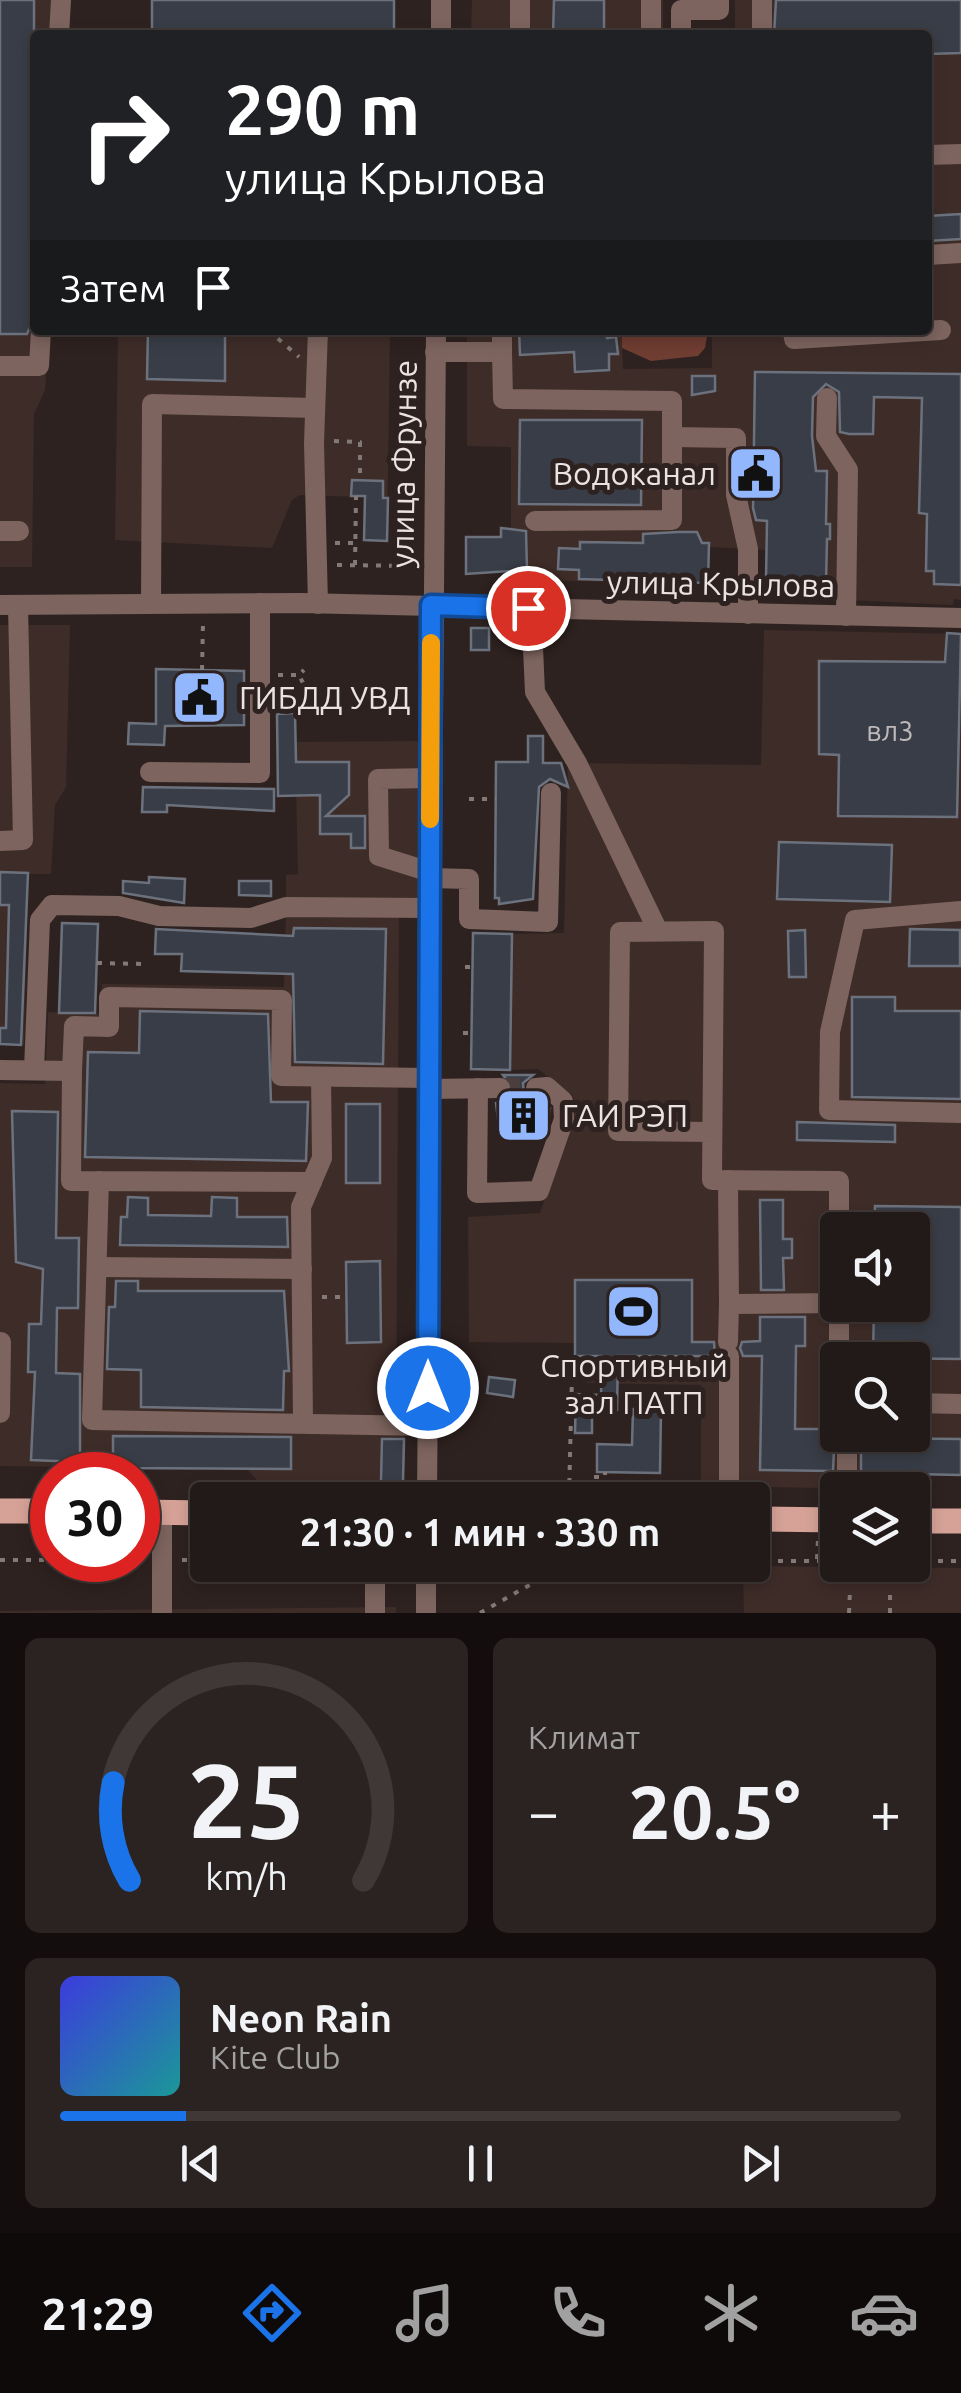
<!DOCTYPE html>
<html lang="ru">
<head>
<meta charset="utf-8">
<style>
  body { margin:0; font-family:Ubuntu,sans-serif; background:#2a2321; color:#f1f3f6; height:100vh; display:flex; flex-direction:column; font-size:38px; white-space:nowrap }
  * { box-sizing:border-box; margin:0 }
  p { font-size:32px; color:#a2a1a2 }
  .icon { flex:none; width:55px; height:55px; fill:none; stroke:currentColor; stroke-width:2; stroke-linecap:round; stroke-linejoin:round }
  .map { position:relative; height:1613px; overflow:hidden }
  .side { display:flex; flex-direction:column; gap:25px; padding:25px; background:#130e0d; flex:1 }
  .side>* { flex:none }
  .top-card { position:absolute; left:30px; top:30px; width:902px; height:305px; border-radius:10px; box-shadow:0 5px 15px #0003,0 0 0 2px #3f3837; background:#202124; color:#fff; overflow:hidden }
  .fabs { position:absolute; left:820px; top:1212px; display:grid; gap:20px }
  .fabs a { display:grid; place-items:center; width:110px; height:110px; border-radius:10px; background:#221a18; box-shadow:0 5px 15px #0003,0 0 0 2px #3f3837; font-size:50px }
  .speed { position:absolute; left:30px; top:1452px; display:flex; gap:20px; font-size:50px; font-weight:700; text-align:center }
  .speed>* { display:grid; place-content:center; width:130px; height:130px; border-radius:50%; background:#221a18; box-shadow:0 5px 15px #0003,0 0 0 2px #3f3837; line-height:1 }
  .speed .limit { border:15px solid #d22; background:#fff; color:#111 }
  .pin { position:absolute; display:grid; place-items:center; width:85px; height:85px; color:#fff; margin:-42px; border:5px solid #fff; border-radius:50%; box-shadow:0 2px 10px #0007 }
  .me { position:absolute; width:110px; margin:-55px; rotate:0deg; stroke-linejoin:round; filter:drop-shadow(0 0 8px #0008) }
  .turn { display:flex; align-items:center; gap:35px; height:210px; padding:0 30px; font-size:45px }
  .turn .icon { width:130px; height:130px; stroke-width:2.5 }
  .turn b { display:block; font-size:70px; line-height:85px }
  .then { display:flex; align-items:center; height:95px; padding:0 30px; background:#0003; gap:20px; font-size:38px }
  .big { font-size:75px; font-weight:700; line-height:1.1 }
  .side .card { flex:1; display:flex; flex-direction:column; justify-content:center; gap:15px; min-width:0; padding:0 35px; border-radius:15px; background:#2a2321 }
  .side .dial { align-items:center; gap:0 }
  .dial svg { height:260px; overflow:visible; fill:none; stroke:#3f3837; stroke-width:7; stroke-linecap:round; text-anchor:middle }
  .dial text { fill:#f1f3f6; stroke:none }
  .song { display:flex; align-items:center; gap:30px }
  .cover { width:120px; height:120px; border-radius:15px; background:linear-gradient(135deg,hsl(240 70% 55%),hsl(180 70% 35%)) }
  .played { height:10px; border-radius:5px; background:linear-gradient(90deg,#1a73e8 15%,#3f3837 15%) }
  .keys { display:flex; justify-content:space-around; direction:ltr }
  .heat { display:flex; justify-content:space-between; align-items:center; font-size:55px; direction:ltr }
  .side .tiles { flex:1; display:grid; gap:25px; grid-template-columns:1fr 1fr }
  .card:last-child { grid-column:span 2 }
  .trip { position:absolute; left:190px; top:1482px; width:580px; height:100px; border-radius:10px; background:#221a18; box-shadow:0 5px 15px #0003,0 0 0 2px #3f3837; font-weight:700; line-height:100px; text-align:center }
  .dock { display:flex; height:160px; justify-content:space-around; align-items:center; background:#0e0a0a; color:#a2a1a2 }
  .dock .icon { width:70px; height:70px }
  .dock .on { color:#1a73e8 }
  .dock b { font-size:45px; color:#f1f3f6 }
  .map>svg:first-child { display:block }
  .built { fill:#3e2c28; fill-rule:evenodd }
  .forest { fill:#703d32 }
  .building { fill:#383d47; stroke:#6c727d; stroke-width:2.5 }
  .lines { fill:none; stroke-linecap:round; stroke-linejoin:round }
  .minor-tunnel { stroke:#4a3f3d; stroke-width:20; stroke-dasharray:20 10; stroke-linecap:butt }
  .path { stroke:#837977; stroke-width:4; stroke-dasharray:5 8; stroke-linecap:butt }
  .minor { stroke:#7d645e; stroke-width:20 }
  .major { stroke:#d6a297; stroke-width:25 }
  .route-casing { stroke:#114b97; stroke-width:25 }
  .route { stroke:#1a73e8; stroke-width:18 }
  .slow { stroke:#f59e0b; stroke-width:18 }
  .labels { text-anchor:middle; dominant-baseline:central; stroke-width:10; stroke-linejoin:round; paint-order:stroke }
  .number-label { font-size:28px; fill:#bebaba }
  .street-label { font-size:32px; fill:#ebe3e1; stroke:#2e2220 }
  .poi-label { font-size:32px; fill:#ebe3e1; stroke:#2e2220; text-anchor:start }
</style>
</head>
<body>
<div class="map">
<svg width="961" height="1613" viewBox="0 0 961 1613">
  <rect width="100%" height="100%" fill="#2e2220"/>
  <!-- built -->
  <g class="built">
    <path d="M 0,0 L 71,0 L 69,35 L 35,35 L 35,330 L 49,330 L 45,390 L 34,414 L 32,567 L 0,567 Z"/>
    <path d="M 472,0 L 663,0 L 663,35 L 471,35 Z"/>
    <path d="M 735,0 L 961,0 L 961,600 L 954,599 L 953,605 L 825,599 L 825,582 L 766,580 L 767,550 L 748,549 L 709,547 L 708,583 L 511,580 L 511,447 L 467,446 L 467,330 L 613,330 L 622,336 L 623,369 L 712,368 L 712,330 L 928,330 L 928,35 L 735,35 Z"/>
    <path d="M 118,330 L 390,330 L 387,541 L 364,540 L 364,497 L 300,495 L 292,500 L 272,548 L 115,540 Z"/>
    <path d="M 0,625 L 70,625 L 66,787 L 55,805 L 51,874 L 28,874 L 24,1045 L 0,1044 Z"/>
    <path d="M 764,630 L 961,634 L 961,1475 L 839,1473 L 826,1488 L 701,1486 L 701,1385 L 587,1383 L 587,1357 L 575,1356 L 575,1343 L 469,1342 L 468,1217 L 540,1213 L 576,1108 L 573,1096 L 538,1069 L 510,1070 L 512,934 L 564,933 L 568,763 L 761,765 ZM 838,1230 L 912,1230 L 912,1305 L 838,1305 ZM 838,1360 L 912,1360 L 912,1435 L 838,1435 Z"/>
    <path d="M 422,741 L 423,901 L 286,898 L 286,875 L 298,874 L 295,742 Z"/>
    <path d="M 286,912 L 399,913 L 396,1434 L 404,1435 L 403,1482 L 395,1489 L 263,1487 L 247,1469 L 0,1466 L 0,1083 L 45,1084 L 48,1012 L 101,1014 L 102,984 L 284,987 Z"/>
    <path d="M 743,1566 L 961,1568 L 961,1613 L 744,1613 Z"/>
    <path d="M 396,1607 L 396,1613 L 0,1613 L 0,1611 Z"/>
  </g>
  <!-- forest -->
  <path class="forest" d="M 613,330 L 708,330 L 705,348 L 698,356 L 651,361 L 622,348 L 622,336 Z"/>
  <!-- building -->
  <g class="building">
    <path d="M 0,0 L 34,0 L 34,318 L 27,334 L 0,334 Z"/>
    <rect x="152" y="0" width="242" height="35"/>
    <path d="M 554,0 L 604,0 L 604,35 L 553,35 Z"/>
    <path d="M 776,0 L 961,0 L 961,53 L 928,54 L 928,35 L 774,35 Z"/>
    <path d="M 961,214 L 961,239 L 928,241 L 928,216 Z"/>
    <path d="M 148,330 L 225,330 L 225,381 L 147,379 Z"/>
    <path d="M 519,330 L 606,330 L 607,338 L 616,337 L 618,354 L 609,354 L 609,370 L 575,372 L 574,352 L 520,355 Z"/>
    <path d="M 755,372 L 961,374 L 961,585 L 934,584 L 934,571 L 926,571 L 927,514 L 919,513 L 922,398 L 874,397 L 873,434 L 849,434 L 840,432 L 839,392 L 826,384 L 813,397 L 812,436 L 816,471 L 827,471 L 826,524 L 830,524 L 830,539 L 827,539 L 826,582 L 766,580 L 767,521 L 756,520 L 753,508 Z"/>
    <path d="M 692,376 L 715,376 L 715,391 L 692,395 Z"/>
    <path d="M 520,420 L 642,420 L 641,505 L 519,504 Z"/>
    <path d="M 352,480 L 383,481 L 383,498 L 388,498 L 387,541 L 364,540 L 365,496 L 351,496 Z"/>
    <path d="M 501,528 L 526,531 L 527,570 L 466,574 L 466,537 L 501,537 Z"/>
    <path d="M 678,532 L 697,532 L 702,543 L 709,543 L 708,583 L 579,579 L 579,570 L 558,569 L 559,548 L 580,549 L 580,542 L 643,543 L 643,534 Z"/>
    <rect x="471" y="628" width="18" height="22"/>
    <path d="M 947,633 L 961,634 L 957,817 L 838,816 L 839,755 L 819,754 L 819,661 L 945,662 Z"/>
    <path d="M 156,669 L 244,671 L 244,725 L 165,726 L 164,745 L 128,744 L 129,723 L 156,724 Z"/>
    <path d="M 295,713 L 296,762 L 349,762 L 349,795 L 326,816 L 365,816 L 365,848 L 351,848 L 351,834 L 320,834 L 320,795 L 278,796 L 277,714 Z"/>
    <path d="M 528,736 L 543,736 L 543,763 L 561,763 L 568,787 L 550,779 L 539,787 L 533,899 L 499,904 L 499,898 L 495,898 L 496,762 L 528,762 Z"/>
    <path d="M 143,787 L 274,789 L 274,811 L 167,805 L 167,812 L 142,812 Z"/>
    <path d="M 779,842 L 892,845 L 890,902 L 777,899 Z"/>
    <path d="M 0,872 L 28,873 L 21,1045 L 0,1044 L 0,1028 L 6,1028 L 9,905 L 0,905 Z"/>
    <path d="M 149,877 L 185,879 L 184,903 L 123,893 L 123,881 L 149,883 Z"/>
    <path d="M 239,881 L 271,881 L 271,896 L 239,895 Z"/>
    <path d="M 62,923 L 98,924 L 95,1013 L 59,1013 Z"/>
    <path d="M 294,928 L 386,929 L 383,1064 L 295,1062 L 293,974 L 181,971 L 182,954 L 155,954 L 156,929 L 293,936 Z"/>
    <path d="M 910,929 L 960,930 L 960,966 L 909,966 Z"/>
    <path d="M 805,930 L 806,977 L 789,977 L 788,931 Z"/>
    <path d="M 473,933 L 512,934 L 510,1070 L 471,1069 Z"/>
    <path d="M 852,997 L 895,997 L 895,1011 L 961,1011 L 961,1099 L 852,1097 Z"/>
    <path d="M 140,1011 L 268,1014 L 271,1102 L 308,1102 L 306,1161 L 85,1157 L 88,1052 L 139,1053 Z"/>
    <path d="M 503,1075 L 533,1075 L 523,1083 L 524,1095 L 550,1108 L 547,1126 L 537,1126 L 537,1137 L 500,1136 L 496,1103 L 508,1099 L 514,1089 Z"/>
    <rect x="346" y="1104" width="34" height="79"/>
    <path d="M 12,1111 L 58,1112 L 56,1238 L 79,1238 L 78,1308 L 57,1308 L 56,1373 L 80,1374 L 80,1462 L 31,1460 L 35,1372 L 28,1372 L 29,1324 L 41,1324 L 43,1269 L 16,1262 Z"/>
    <path d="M 797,1122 L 895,1125 L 895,1142 L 797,1140 Z"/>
    <path d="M 128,1197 L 148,1198 L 148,1215 L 211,1216 L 212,1197 L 237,1198 L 237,1217 L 287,1217 L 288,1247 L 120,1245 L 121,1217 L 127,1217 Z"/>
    <path d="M 760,1200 L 783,1200 L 783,1239 L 792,1239 L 792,1258 L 783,1258 L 784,1290 L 761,1290 Z"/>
    <path d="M 875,1206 L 961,1207 L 961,1359 L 873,1358 L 874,1305 L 912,1305 L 912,1230 L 874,1230 Z"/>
    <path d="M 380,1261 L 381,1342 L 347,1343 L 346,1262 Z"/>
    <path d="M 575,1280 L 692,1280 L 692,1342 L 714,1342 L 715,1356 L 618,1356 L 617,1410 L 592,1410 L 592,1433 L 575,1433 L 576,1394 L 601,1395 L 602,1356 L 575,1356 Z"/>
    <path d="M 116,1281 L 138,1281 L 138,1291 L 284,1291 L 289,1371 L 284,1371 L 283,1410 L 141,1407 L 141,1370 L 107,1369 L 109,1307 L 115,1307 Z"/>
    <path d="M 760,1317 L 805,1317 L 805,1346 L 796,1346 L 795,1429 L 835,1429 L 833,1471 L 760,1470 L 762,1356 L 743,1356 L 740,1348 L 742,1342 L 760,1341 Z"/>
    <path d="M 489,1377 L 515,1380 L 513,1397 L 487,1393 Z"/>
    <path d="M 633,1409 L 661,1409 L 660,1473 L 597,1472 L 597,1444 L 632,1445 Z"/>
    <path d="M 113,1436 L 291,1437 L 291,1469 L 113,1468 Z"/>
    <path d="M 861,1438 L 961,1439 L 961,1475 L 861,1473 Z"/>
    <path d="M 382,1439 L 404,1439 L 403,1482 L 381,1481 Z"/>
  </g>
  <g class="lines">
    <!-- minor-tunnel -->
    <path class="minor-tunnel" d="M 500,1088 L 536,1088"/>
    <!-- path -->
    <g class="path">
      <path d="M 268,330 L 299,357"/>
      <path d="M 334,441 L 360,442 L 360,481"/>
      <path d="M 335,543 L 356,543"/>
      <path d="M 337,565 L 417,566"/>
      <path d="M 355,565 L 356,496"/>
      <path d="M 779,596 L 779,580"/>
      <path d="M 202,670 L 203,623"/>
      <path d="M 278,675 L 299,675"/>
      <path d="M 303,683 L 299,675 L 304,670"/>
      <path d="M 469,799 L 496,799"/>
      <path d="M 97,963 L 143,964"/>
      <path d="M 465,967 L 472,967"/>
      <path d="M 463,1033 L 472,1033"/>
      <path d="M 322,1297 L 347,1297"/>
      <path d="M 913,1474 L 913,1500"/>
      <path d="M 594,1477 L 605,1477 L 605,1472"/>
      <path d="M 569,1496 L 572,1375 L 580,1367 L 581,1356"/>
      <path d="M 817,1559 L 818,1539"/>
      <path d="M 0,1560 L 89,1560"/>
      <path d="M 182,1560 L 208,1560"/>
      <path d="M 752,1561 L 838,1561"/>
      <path d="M 912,1561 L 961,1561"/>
      <path d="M 219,1579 L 231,1579"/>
      <path d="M 480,1613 L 533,1583 L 582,1565"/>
      <path d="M 849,1613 L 850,1590"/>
      <path d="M 890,1613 L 890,1590"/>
    </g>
    <!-- minor -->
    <g class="minor">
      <path d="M 651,0 L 651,35"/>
      <path d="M 762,0 L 762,29"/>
      <path d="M 59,35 L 61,0"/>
      <path d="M 441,35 L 441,0"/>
      <path d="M 520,35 L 520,0"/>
      <path d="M 681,35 L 681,10 L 719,10 L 719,0"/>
      <path d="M 928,155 L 961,154"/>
      <path d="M 928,255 L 961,253"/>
      <path d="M 793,330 L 794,339 L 941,330"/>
      <path d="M 435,352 L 502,352 L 503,399 L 672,401 L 672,520 L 535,521"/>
      <path d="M 502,352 L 502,330"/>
      <path d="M 0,366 L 39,366 L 41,330"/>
      <path d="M 827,398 L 826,436 L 848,470 L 846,616"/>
      <path d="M 672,437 L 736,438 L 736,495 L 748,549 L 748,614"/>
      <path d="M 0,531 L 19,531"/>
      <path d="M 151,604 L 152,404 L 315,408"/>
      <path d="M 318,604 L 314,443 L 318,330"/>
      <path d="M 0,605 L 301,603 L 961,618"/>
      <path d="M 533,648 L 535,692 L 577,763 L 658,931"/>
      <path d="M 150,772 L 260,773 L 260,603"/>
      <path d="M 0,841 L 23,840 L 18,605"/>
      <path d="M 430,872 L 379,856 L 378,779 L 430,778"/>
      <path d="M 430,878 L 469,879 L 469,919 L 548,922 L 551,793"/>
      <path d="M 961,911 L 855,920 L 830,1032 L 829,1110 L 961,1113"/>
      <path d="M 0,1070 L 72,1071 L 74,1026 L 109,1027 L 109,997 L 282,1000 L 281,1076 L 429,1078"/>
      <path d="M 34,1070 L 40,920 L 52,905 L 119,906 L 159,916 L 251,918 L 286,907 L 430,908"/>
      <path d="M 72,1071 L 71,1181 L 312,1182"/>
      <path d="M 478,1088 L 477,1193 L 539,1191 L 564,1119 L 563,1101 L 547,1087 L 536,1088"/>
      <path d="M 429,1089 L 500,1088"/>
      <path d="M 712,1132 L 618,1131 L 620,932 L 714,931 L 712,1180 L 839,1181 L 839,1230"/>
      <path d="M 728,1180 L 729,1304"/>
      <path d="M 99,1181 L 92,1420 L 427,1426"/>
      <path d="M 97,1267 L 302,1269"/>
      <path d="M 839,1305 L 839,1360"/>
      <path d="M 728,1342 L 729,1304 L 838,1303"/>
      <path d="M 729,1356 L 729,1481"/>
      <path d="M 912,1403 L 961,1404"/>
      <path d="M 0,1413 L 1,1342"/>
      <path d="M 303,1423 L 301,1207 L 322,1158 L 321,1077"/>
      <path d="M 847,1490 L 847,1435"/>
      <path d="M 427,1500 L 436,330"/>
      <path d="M 162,1613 L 162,1512"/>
      <path d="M 375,1613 L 375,1565"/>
      <path d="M 426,1613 L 426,1565"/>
    </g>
    <!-- major -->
    <g class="major">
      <path d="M 0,1511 L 52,1511"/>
      <path d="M 138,1512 L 208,1513"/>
      <path d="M 752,1519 L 838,1520"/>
      <path d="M 912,1521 L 961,1521"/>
    </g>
  </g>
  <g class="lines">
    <defs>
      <path id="route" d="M 428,1388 L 431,605 L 528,608"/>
    </defs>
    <!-- route casing -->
    <use href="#route" class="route-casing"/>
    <!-- route -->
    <use href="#route" class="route"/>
    <!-- slow -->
    <path class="slow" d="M 430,819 L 431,643"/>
  </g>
  <!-- icons -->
  <defs>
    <symbol id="civic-square" viewBox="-11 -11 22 22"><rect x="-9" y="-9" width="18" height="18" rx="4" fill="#93b7fd" stroke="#2e2220"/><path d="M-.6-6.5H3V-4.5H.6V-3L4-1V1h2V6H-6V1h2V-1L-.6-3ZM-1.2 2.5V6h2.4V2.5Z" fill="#111"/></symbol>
    <symbol id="building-square" viewBox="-11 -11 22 22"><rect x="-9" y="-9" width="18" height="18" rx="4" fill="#93b7fd" stroke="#2e2220"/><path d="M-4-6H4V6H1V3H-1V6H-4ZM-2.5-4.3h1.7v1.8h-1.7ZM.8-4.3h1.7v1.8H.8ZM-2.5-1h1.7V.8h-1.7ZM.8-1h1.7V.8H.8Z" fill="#111"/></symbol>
    <symbol id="stadium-square" viewBox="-11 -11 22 22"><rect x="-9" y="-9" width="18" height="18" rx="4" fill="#93b7fd" stroke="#2e2220"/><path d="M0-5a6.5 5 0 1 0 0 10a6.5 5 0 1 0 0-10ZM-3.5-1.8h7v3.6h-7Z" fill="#111"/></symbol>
  </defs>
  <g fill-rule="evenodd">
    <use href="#civic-square" x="724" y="442" width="63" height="63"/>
    <use href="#civic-square" x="168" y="666" width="63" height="63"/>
    <use href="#building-square" x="492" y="1084" width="63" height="63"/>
    <use href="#stadium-square" x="602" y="1280" width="63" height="63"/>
  </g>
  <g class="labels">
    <!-- number labels -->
    <g class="number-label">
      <text x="890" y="730">вл3</text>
    </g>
    <!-- street labels -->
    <g class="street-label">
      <text transform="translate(403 464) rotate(-89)">улица Фрунзе</text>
      <text transform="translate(721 583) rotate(1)">улица Крылова</text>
    </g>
    <!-- poi labels -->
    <g class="poi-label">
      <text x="716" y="473" text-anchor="end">Водоканал</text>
      <text x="239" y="697">ГИБДД УВД</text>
      <text x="562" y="1115">ГАИ РЭП</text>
      <text x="634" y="1365" text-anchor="middle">Спортивный<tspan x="634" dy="37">зал ПАТП</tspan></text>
    </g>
  </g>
</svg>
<div class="fabs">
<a><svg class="icon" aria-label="sound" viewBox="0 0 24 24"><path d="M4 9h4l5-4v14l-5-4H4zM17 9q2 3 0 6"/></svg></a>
<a><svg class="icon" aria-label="search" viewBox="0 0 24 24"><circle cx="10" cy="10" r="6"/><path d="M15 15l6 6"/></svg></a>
<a><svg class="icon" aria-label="layers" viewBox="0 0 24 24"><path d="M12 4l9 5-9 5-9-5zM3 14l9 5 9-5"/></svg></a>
</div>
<div class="speed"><div class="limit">30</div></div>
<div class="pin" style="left:528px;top:608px;background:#d93025"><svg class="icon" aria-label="arrive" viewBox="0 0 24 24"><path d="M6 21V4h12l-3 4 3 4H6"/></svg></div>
<svg class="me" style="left:428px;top:1388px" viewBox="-20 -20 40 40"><circle r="17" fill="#1a73e8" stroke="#fff" stroke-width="3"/><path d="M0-11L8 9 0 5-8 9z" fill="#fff"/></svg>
<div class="trip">21:30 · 1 мин · 330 m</div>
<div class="top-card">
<div class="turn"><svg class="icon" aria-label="right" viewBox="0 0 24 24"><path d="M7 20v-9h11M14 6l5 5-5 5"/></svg><div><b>290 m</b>улица Крылова</div></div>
<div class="then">Затем<svg class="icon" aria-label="arrive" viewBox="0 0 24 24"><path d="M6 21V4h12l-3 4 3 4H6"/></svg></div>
</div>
</div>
<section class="side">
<div class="tiles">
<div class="card dial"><svg viewBox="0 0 100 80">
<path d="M14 69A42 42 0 1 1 86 69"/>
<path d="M14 69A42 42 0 0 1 9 39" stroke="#1a73e8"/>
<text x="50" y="56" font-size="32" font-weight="700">25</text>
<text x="50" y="72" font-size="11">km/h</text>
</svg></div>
<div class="card"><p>Климат</p>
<div class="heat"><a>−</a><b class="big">20.5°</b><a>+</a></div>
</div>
<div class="card">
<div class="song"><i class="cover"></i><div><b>Neon Rain</b><p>Kite Club</p></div></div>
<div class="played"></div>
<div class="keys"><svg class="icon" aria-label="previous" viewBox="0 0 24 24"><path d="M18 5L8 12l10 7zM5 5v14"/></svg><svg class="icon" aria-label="pause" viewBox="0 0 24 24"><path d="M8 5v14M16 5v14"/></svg><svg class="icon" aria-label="next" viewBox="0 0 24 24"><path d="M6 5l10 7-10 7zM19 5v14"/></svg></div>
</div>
</div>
</section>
<nav class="dock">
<b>21:29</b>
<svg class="icon on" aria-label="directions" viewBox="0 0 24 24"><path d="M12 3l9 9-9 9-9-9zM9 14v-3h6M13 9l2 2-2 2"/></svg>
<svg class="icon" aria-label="music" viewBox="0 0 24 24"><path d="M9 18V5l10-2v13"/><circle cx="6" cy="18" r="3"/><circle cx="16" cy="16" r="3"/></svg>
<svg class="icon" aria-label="phone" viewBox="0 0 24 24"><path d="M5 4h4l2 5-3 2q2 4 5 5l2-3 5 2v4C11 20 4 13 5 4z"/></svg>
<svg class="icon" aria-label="climate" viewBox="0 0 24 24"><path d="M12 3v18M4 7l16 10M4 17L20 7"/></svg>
<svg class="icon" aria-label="car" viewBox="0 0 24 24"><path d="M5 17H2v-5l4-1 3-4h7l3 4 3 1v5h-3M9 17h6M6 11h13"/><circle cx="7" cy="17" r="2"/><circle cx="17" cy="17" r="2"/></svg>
</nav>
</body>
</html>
